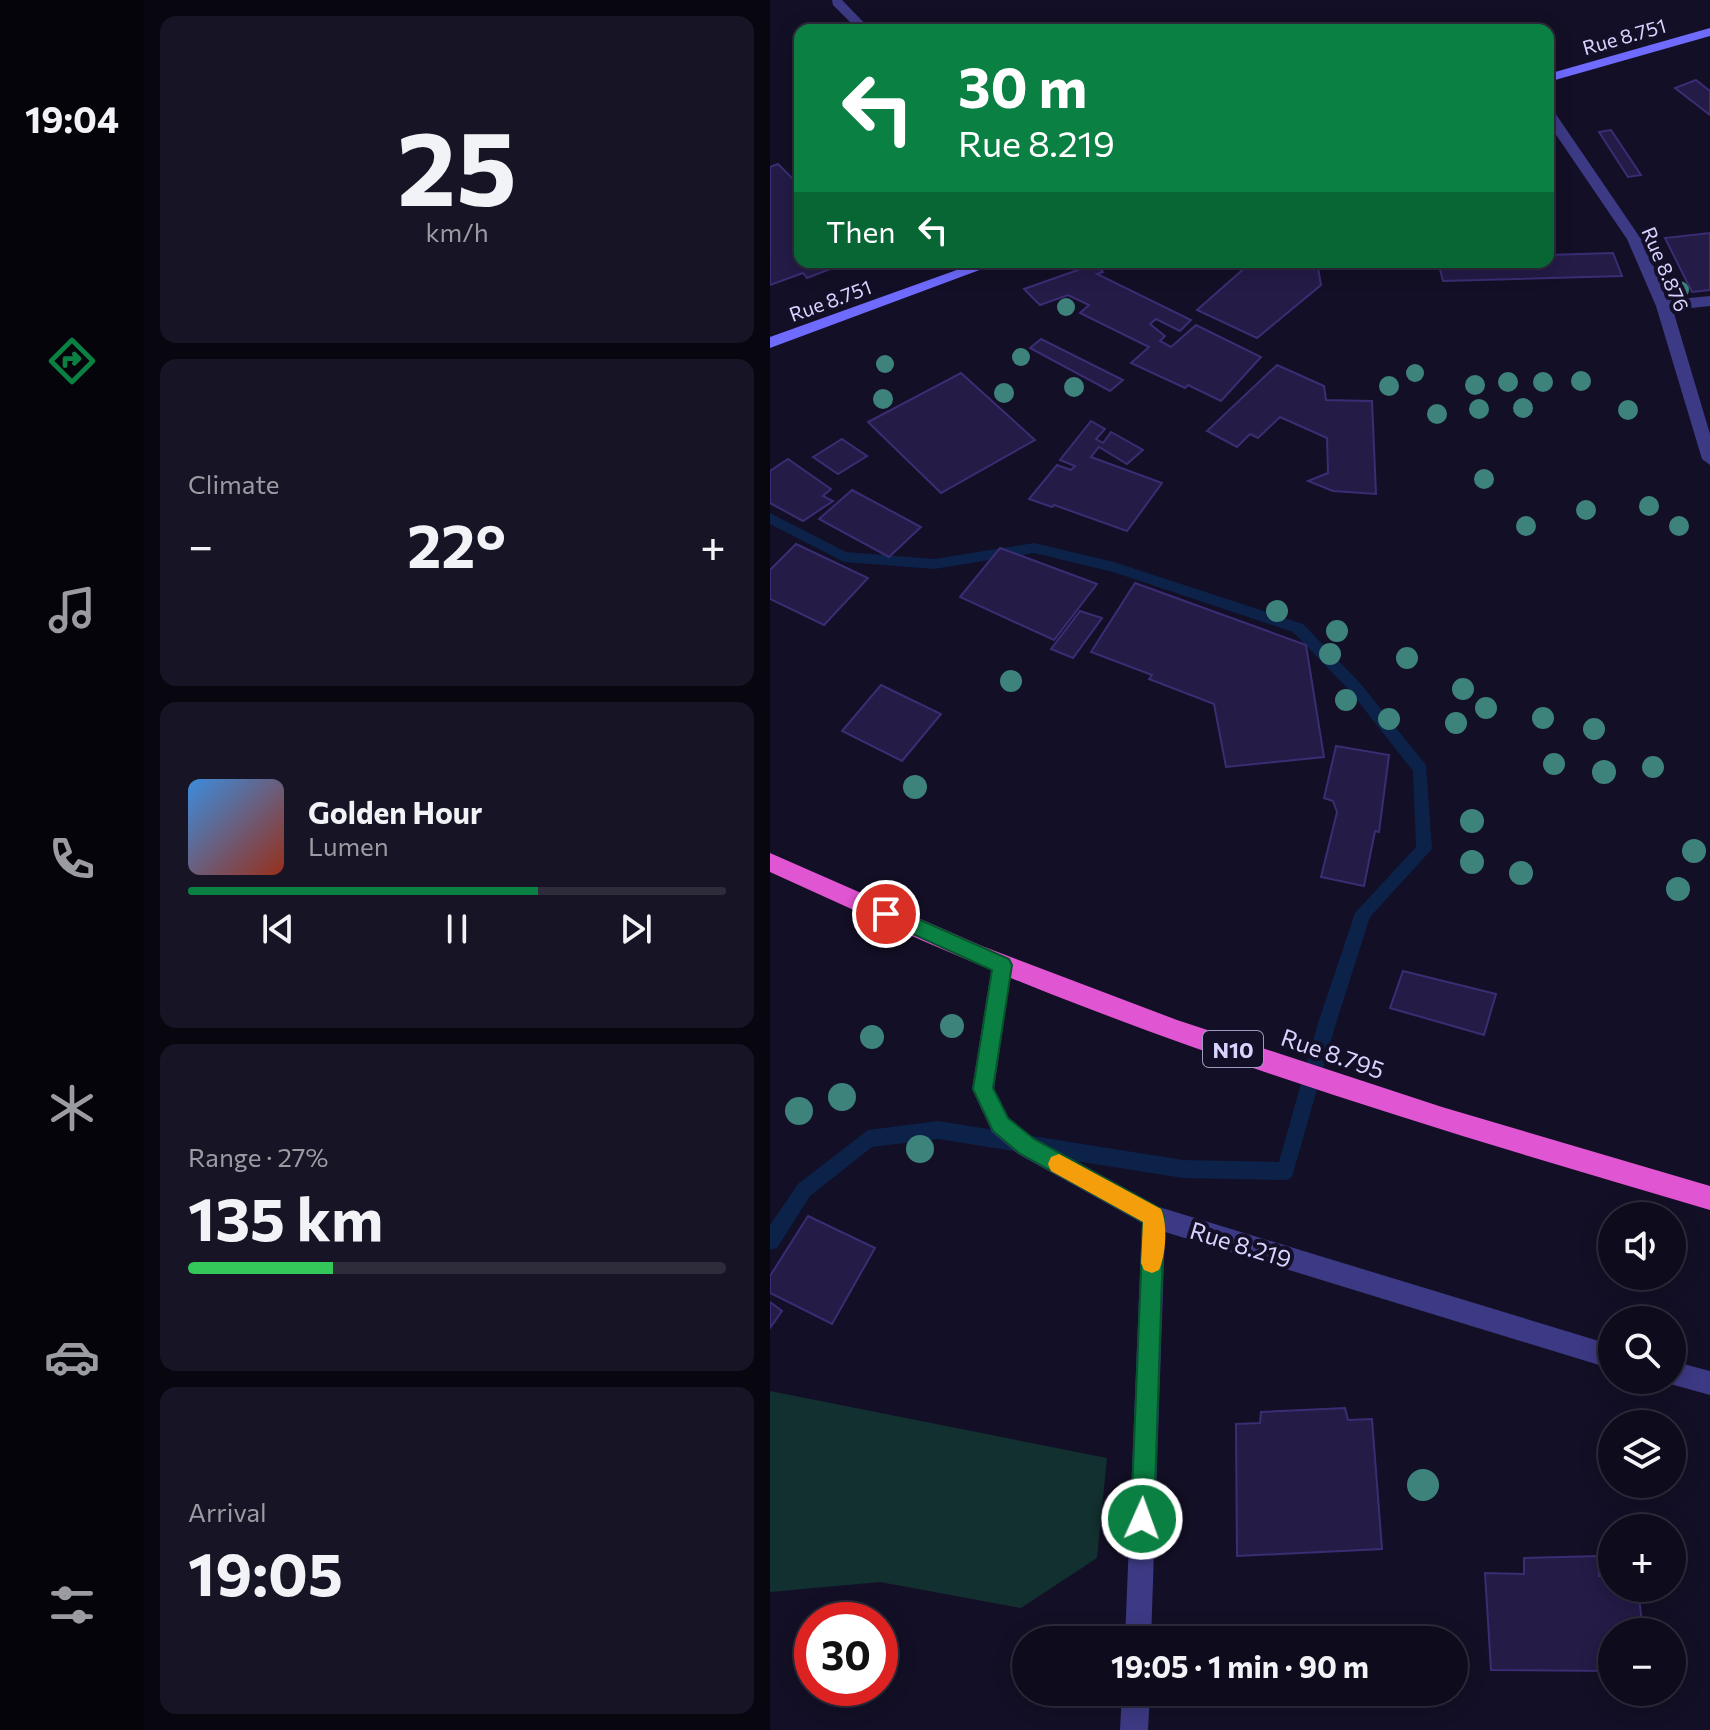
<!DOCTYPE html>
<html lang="en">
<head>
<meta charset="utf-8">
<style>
  body { margin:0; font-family:Commissioner,sans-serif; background:#171425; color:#f1f3f6; height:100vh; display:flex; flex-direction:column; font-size:30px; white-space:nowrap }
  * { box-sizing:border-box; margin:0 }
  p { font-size:26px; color:#9b9ba3 }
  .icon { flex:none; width:44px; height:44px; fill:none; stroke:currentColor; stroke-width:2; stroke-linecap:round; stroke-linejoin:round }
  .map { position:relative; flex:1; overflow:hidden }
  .details { display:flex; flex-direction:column; gap:16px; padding:16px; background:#08060f; width:626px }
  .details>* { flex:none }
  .guide { position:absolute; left:24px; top:24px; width:760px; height:244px; border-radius:16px; box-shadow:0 4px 20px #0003,0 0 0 2px #2e2b3b; background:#0b8043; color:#fff; overflow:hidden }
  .controls { position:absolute; left:828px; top:1202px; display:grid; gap:16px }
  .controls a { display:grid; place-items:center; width:88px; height:88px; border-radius:50%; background:#0e0b1c; box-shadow:0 4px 20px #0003,0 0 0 2px #2e2b3b; font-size:40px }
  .speed { position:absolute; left:24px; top:1602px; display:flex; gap:16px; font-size:40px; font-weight:700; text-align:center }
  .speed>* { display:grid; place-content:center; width:104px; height:104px; border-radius:50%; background:#0e0b1c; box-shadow:0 4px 20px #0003,0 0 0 2px #2e2b3b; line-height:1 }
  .speed .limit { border:12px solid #d22; background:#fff; color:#111 }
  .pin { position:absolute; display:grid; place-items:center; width:68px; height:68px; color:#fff; margin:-34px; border:4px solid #fff; border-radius:50%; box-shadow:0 2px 8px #0007 }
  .me { position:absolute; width:88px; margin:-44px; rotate:2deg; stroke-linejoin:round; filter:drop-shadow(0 0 6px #0008) }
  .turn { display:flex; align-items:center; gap:28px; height:168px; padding:0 32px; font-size:36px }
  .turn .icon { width:104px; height:104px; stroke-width:2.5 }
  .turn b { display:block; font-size:56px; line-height:68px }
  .then { display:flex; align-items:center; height:76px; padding:0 32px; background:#0003; gap:16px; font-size:30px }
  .big { font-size:60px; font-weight:700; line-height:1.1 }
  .details .card { flex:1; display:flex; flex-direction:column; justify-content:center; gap:12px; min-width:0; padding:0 28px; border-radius:16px; background:#171425 }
  .details .dial { align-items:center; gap:0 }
  .dial b { font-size:104px; line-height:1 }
  .song { display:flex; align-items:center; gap:24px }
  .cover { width:96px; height:96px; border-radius:12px; background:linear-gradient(135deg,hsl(210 70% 55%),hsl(10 70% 35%)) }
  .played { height:8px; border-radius:4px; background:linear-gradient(90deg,#0b8043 65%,#2e2b3b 65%) }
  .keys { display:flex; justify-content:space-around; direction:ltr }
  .heat { display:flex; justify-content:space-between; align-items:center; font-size:44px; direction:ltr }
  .charge { height:12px; border-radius:6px; background:linear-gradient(90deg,#34c759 27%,#2e2b3b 0) }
  .trip { position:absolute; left:242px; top:1626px; width:456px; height:80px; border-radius:40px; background:#0e0b1c; box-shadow:0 4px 20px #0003,0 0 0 2px #2e2b3b; font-weight:700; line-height:80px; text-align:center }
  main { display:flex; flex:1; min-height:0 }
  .tabs { display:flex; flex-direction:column; width:144px; justify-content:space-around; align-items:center; background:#06040b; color:#9b9ba3 }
  .tabs .icon { width:56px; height:56px }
  .tabs .active { color:#0b8043 }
  .tabs b { font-size:36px; color:#f1f3f6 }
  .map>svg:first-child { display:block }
  .green { fill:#12302f }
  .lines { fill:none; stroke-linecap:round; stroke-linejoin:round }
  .stream { fill:#0c2248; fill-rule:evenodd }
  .building { fill:#241b47; stroke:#3b2d73; stroke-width:2 }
  .minor { fill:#3d3a85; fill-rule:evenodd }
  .secondary { fill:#6f6bff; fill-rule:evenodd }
  .trunk { fill:#e055d1; fill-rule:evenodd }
  .tree { fill:#3d827b }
  .route { fill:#0b8043; stroke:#07532c; stroke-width:2 }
  .slow { fill:#f59e0b }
  .labels { text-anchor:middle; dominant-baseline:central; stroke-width:8; stroke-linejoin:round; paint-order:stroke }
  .far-street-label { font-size:20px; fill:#d9d4ff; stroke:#130f26 }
  .shield { fill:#130f26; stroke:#9e99be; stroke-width:2 }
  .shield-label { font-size:22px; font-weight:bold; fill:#d9d4ff }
  .street-label { font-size:24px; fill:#d9d4ff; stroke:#130f26 }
</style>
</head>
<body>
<main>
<nav class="tabs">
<b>19:04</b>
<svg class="icon active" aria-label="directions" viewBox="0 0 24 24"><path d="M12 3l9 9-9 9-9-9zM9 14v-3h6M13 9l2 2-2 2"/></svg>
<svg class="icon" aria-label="music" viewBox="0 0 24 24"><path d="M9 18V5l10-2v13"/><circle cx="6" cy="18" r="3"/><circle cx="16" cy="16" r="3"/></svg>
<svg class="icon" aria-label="phone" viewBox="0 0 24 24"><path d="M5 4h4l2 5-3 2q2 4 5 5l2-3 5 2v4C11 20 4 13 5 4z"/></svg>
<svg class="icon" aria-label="climate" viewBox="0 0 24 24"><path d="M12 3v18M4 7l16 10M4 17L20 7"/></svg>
<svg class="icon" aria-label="car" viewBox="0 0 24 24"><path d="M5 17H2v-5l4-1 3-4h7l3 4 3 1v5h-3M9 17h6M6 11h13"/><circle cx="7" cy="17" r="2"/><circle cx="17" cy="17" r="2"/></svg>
<svg class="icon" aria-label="filters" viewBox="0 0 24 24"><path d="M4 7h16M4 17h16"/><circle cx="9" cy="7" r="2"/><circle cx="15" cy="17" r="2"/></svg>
</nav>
<section class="details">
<div class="card dial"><b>25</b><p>km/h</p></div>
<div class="card"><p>Climate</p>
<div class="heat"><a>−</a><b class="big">22°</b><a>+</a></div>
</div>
<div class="card">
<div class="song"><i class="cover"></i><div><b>Golden Hour</b><p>Lumen</p></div></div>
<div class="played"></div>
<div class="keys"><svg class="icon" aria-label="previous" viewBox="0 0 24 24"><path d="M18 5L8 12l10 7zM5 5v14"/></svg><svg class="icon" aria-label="pause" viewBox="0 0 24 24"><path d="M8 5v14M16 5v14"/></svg><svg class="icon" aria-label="next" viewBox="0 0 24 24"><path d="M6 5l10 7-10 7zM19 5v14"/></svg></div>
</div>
<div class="card"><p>Range · 27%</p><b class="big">135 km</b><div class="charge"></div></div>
<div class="card"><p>Arrival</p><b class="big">19:05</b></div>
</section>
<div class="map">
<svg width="940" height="1730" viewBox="0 0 940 1730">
  <rect width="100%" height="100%" fill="#130f26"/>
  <!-- green -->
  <path class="green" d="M 0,1391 L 337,1458 L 327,1558 L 251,1608 L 110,1582 L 0,1592 Z"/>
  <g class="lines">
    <!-- stream -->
    <path class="stream" d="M 0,513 L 76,552 L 164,559 L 264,543 L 344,562 L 533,624 L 590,683 L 656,765 L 662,849 L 600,917 L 566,1023 L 522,1177 L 516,1180 L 413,1178 L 168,1139 L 102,1147 L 40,1196 L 7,1248 L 0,1250 L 0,1225 L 28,1184 L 98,1130 L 168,1121 L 413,1160 L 509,1162 L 548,1023 L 585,913 L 646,847 L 643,771 L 580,691 L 523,632 L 343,572 L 264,553 L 164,569 L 74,562 L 0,524 Z"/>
  </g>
  <!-- building -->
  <g class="building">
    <path d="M 926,80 L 940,91 L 940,115 L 905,88 Z"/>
    <path d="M 841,130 L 871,175 L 858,177 L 829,132 Z"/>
    <path d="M 8,164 L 30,186 L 30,199 L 27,200 L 30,203 L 30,262 L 65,262 L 68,266 L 37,278 L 33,273 L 0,285 L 0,167 Z"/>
    <path d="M 940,233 L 940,290 L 922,292 L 895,238 Z"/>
    <path d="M 843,253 L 852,276 L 673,281 L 668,262 L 778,262 L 778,255 Z"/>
    <path d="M 470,262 L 547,262 L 551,285 L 487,338 L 427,310 L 478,265 Z"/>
    <path d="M 325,264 L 333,272 L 327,274 L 421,320 L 410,331 L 386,319 L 380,324 L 395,336 L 390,341 L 401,347 L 426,325 L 491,357 L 451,401 L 418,385 L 415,388 L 361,363 L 379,347 L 310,313 L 319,305 L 298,295 L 270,305 L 254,289 Z"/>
    <path d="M 271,339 L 353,380 L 340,391 L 260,348 Z"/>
    <path d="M 507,365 L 554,386 L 556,400 L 602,401 L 606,494 L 563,491 L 538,481 L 558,473 L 557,438 L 510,417 L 488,438 L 480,434 L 467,447 L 437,431 Z"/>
    <path d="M 191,373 L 265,440 L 171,493 L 98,422 Z"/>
    <path d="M 321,421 L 335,429 L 326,439 L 333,443 L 341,432 L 373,450 L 357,464 L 329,447 L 321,457 L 392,483 L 357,531 L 284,505 L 282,507 L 259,499 L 287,465 L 301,470 L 305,466 L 290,460 Z"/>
    <path d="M 72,439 L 97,456 L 68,474 L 43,457 Z"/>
    <path d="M 18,459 L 61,489 L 53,496 L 63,501 L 33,521 L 0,503 L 0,471 Z"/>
    <path d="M 82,490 L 151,527 L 119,557 L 49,519 Z"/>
    <path d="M 26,544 L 98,578 L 54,625 L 0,599 L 0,570 Z"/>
    <path d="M 230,548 L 327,584 L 284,640 L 190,597 Z"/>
    <path d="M 365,583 L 536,645 L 554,757 L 456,767 L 444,704 L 379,679 L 382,675 L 321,652 Z"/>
    <path d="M 310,611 L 332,618 L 303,658 L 281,649 Z"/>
    <path d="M 111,685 L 171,714 L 132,761 L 72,731 Z"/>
    <path d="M 566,746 L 619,755 L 609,832 L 605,831 L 594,886 L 551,877 L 567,812 L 563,801 L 554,798 Z"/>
    <path d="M 633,971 L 726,994 L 714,1035 L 620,1008 Z"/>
    <path d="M 38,1216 L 105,1248 L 62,1324 L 0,1293 L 0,1276 Z"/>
    <path d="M 0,1302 L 12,1311 L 0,1328 Z"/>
    <path d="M 575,1408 L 578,1420 L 602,1419 L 612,1549 L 467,1556 L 466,1424 L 490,1423 L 491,1412 Z"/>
    <path d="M 829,1556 L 829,1576 L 842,1576 L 842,1588 L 868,1588 L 873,1632 L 842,1632 L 842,1671 L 721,1670 L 715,1573 L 754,1574 L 754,1558 Z"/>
  </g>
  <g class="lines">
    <!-- minor -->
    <g class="minor">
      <path d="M 62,0 L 72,0 L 101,30 L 88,30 L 63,5 Z"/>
      <path d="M 778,109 L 783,110 L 871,239 L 899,300 L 940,296 L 940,306 L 903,310 L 940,434 L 940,465 L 932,459 L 886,306 L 857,239 L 778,123 Z"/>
      <path d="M 232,956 L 239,958 L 242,965 L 224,1089 L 238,1118 L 264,1138 L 389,1207 L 842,1345 L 842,1369 L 395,1232 L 381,1640 L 355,1640 L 372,1223 L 248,1154 L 222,1132 L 202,1089 L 222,965 L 225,958 Z"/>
      <path d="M 902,1361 L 940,1371 L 940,1395 L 893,1382 L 902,1380 Z"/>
      <path d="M 352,1692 L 380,1692 L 378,1730 L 350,1730 Z"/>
    </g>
    <!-- secondary -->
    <g class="secondary">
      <path d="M 940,28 L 940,36 L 778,82 L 778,74 Z"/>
      <path d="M 209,262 L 231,262 L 0,348 L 0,337 Z"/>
    </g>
    <!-- trunk -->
    <path class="trunk" d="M 0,853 L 212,946 L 407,1020 L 672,1107 L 940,1186 L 940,1210 C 729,1148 517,1085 312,1006 C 206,966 103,919 0,872 Z"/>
  </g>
  <!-- trees -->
  <g class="tree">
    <circle cx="910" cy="290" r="9"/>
    <circle cx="296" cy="307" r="9"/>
    <circle cx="251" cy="357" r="9"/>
    <circle cx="115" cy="364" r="9"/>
    <circle cx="645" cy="373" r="9"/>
    <circle cx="811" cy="381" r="10"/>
    <circle cx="738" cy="382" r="10"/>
    <circle cx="773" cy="382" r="10"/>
    <circle cx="705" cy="385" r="10"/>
    <circle cx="619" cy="386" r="10"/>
    <circle cx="304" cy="387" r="10"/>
    <circle cx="234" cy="393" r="10"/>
    <circle cx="113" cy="399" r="10"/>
    <circle cx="753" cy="408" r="10"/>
    <circle cx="709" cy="409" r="10"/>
    <circle cx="858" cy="410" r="10"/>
    <circle cx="667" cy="414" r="10"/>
    <circle cx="714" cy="479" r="10"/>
    <circle cx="879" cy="506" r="10"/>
    <circle cx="816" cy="510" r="10"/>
    <circle cx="756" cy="526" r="10"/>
    <circle cx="909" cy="526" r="10"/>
    <circle cx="507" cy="611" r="11"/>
    <circle cx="567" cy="631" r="11"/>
    <circle cx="560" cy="654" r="11"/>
    <circle cx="637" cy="658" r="11"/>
    <circle cx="241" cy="681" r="11"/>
    <circle cx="693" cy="689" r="11"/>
    <circle cx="576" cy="700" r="11"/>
    <circle cx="716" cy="708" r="11"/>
    <circle cx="773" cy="718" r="11"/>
    <circle cx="619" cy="719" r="11"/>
    <circle cx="686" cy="723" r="11"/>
    <circle cx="824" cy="729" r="11"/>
    <circle cx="784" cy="764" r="11"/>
    <circle cx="883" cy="767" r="11"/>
    <circle cx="834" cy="772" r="12"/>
    <circle cx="145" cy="787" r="12"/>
    <circle cx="702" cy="821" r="12"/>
    <circle cx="924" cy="851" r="12"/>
    <circle cx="702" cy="862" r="12"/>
    <circle cx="751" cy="873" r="12"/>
    <circle cx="908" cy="889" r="12"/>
    <circle cx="182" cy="1026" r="12"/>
    <circle cx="102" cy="1037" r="12"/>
    <circle cx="72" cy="1097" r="14"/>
    <circle cx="29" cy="1111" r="14"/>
    <circle cx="150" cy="1149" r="14"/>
    <circle cx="653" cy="1485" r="16"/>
  </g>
  <!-- route -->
  <path class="route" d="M 116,905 L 239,959 L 242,965 L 223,1088 L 238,1118 L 264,1139 L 391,1209 L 394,1217 L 384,1519 L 380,1527 L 372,1531 L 364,1527 L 361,1519 L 373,1222 L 249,1153 L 223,1131 L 203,1089 L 222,970 L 110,919 L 107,914 L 110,908 Z"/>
  <!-- slow -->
  <path class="slow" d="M 289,1154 L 391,1209 C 398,1224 396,1255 389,1270 L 382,1273 L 374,1270 L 371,1263 L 373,1222 L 281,1171 L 278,1164 L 281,1157 Z"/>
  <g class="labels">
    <!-- far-street labels -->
    <g class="far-street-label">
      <text transform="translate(854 36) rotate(-16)">Rue 8.751</text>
      <text transform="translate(896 269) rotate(67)">Rue 8.876</text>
      <text transform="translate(60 300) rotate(-20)">Rue 8.751</text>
    </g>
    <!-- shield labels -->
    <rect class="shield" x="433" y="1031" width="60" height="36" rx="6"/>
    <g class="shield-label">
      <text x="463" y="1049">N10</text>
    </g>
    <!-- street labels -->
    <g class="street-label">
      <text transform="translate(563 1053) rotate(19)">Rue 8.795</text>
      <text transform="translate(471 1244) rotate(17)">Rue 8.219</text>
    </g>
  </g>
</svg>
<div class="controls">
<a><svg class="icon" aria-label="sound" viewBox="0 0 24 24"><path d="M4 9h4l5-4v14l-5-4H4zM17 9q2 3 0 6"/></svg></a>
<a><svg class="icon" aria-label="search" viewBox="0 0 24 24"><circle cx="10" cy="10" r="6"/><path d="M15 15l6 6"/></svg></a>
<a><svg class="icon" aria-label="layers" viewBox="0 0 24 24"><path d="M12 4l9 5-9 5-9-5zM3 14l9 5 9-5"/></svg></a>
<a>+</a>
<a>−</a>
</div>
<div class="speed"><div class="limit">30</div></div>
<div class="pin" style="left:116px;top:914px;background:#d93025"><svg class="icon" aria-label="arrive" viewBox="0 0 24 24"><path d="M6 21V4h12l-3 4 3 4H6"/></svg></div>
<svg class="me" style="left:372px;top:1519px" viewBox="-20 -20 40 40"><circle r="17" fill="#0b8043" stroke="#fff" stroke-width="3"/><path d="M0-11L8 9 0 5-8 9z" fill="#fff"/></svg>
<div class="trip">19:05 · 1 min · 90 m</div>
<div class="guide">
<div class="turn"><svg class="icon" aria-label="left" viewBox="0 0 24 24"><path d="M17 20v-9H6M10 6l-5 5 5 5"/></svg><div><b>30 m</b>Rue 8.219</div></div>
<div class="then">Then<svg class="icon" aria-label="left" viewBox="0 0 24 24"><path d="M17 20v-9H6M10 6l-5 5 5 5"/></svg></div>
</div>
</div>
</main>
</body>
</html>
